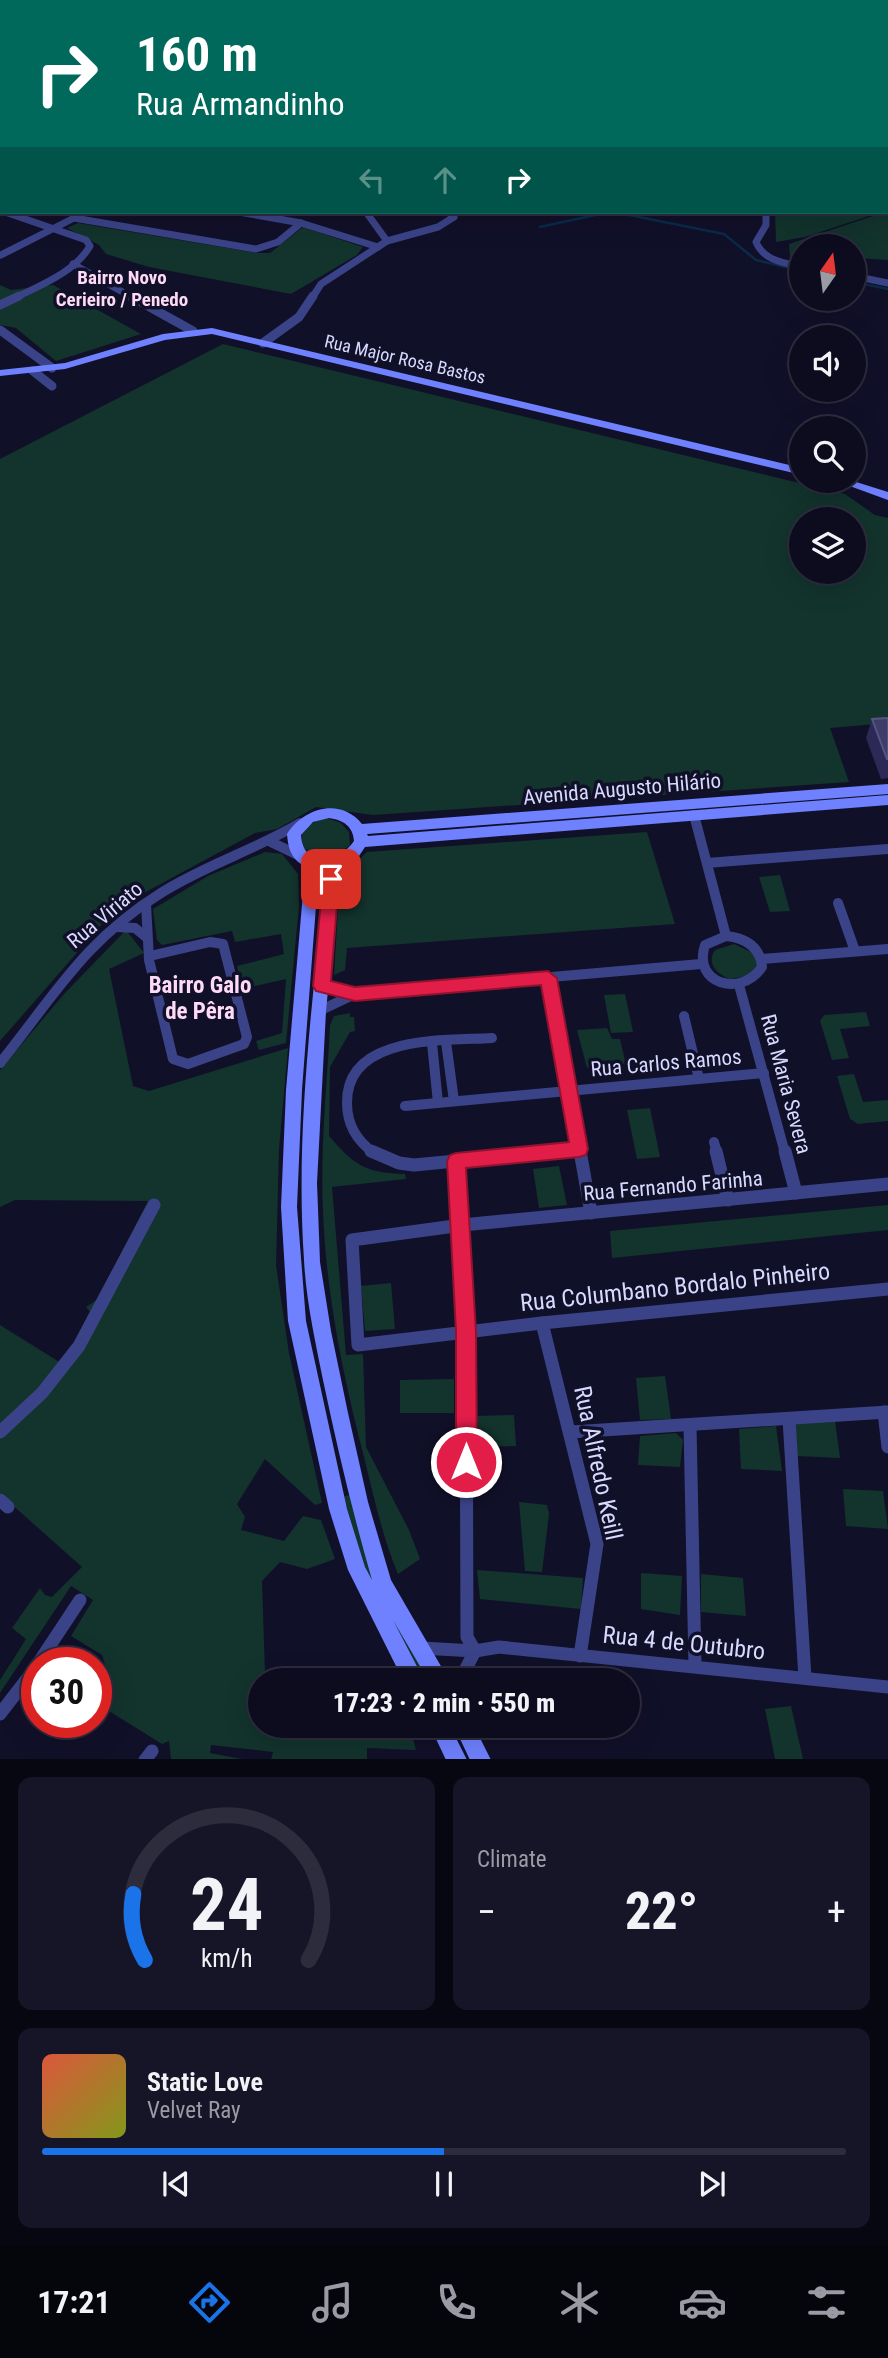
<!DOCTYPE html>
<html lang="en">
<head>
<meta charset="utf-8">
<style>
  body { margin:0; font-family:"Roboto Condensed",sans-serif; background:#161528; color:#f1f3f6; height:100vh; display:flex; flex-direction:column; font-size:26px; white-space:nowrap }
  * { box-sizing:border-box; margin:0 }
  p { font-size:23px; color:#9a9ba4 }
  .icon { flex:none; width:38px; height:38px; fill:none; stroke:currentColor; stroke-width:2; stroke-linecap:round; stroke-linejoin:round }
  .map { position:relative; height:1759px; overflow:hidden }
  .panel { display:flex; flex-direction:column; gap:18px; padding:18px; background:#070711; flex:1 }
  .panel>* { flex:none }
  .guide { position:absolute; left:0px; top:0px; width:889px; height:214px; box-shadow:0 7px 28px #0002,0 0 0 2px #2d2c3d; background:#00695c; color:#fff; overflow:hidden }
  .needle { width:46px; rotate:14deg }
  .controls { position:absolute; left:789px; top:234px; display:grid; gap:14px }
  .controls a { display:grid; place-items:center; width:77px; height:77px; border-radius:50%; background:#0d0c1f; box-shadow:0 7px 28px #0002,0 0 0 2px #2d2c3d; font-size:35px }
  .speed { position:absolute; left:21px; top:1647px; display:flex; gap:14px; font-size:35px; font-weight:700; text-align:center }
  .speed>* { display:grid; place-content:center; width:91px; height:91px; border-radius:50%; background:#0d0c1f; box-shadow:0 7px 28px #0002,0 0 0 2px #2d2c3d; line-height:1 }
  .speed .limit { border:10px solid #d22; background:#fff; color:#111 }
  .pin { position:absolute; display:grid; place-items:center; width:60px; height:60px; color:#fff; margin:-30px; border-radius:14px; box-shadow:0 4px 10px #0006 }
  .me { position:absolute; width:77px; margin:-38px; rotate:0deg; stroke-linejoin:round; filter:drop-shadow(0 0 5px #0008) }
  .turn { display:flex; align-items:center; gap:24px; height:147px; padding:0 21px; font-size:32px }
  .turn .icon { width:91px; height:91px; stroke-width:2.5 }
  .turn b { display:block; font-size:49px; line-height:60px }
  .lanes { display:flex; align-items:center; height:66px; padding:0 21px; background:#0003; justify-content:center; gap:35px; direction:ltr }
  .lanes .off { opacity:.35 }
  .big { font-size:52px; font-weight:800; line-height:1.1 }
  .panel .tile { flex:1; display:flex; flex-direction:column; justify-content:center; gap:10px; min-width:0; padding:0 24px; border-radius:14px; background:#161528 }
  .panel .dial { align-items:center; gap:0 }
  .dial svg { height:182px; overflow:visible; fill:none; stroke:#2d2c3d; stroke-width:7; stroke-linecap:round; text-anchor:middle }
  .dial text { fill:#f1f3f6; stroke:none }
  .song { display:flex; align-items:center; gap:21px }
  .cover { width:84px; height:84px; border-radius:10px; background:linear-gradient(135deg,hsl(10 70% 55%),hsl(70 70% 35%)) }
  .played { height:7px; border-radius:4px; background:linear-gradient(90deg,#1a73e8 50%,#2d2c3d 50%) }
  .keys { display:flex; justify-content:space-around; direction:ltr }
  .heat { display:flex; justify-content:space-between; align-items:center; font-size:38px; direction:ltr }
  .panel .tiles { flex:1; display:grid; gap:18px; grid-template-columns:1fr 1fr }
  .tile:last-child { grid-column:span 2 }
  .trip { position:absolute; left:248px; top:1668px; width:392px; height:70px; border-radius:35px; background:#0d0c1f; box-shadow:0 7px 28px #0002,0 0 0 2px #2d2c3d; font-weight:800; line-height:70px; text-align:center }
  .dock { display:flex; height:112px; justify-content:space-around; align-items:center; background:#05050c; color:#9a9ba4 }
  .dock .icon { width:49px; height:49px }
  .dock .on { color:#1a73e8 }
  .dock b { font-size:32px; color:#f1f3f6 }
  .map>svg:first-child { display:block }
  .green { fill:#13332d; fill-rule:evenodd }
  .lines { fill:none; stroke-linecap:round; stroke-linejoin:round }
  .stream { stroke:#0a2a48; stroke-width:2.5 }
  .street-far3 { stroke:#3b4388; stroke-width:7 }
  .street-far2 { stroke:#3b4388; stroke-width:9 }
  .street-far1 { stroke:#3b4388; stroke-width:10 }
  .street { stroke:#3b4388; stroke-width:13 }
  .secondary { fill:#6f81ff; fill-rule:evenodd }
  .highway { fill:#ff53bf; fill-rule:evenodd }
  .wall { fill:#2c2957 }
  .building { fill:#3e3c69; stroke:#565580; stroke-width:2 }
  .route { fill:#e11d48; stroke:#92132f; stroke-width:2 }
  .labels { text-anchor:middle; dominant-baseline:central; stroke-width:7; stroke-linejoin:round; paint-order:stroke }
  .far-street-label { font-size:18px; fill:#d8d9ff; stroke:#111029 }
  .far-neighbourhood-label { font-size:19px; font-weight:bold; fill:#ffdaf7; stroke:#111029 }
  .street-label { font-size:21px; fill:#d8d9ff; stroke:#111029 }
  .neighbourhood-label { font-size:23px; font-weight:bold; fill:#ffdaf7; stroke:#111029 }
  .near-street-label { font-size:24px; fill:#d8d9ff; stroke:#111029 }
</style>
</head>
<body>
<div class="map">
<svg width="888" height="1760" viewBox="0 0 888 1760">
  <rect width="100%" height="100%" fill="#111029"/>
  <!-- green -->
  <g class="green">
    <path d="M 888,211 L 888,260 L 854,258 L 854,247 L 802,247 L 801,260 L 790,256 L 789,244 Z"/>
    <path d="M 775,212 L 881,212 L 805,237 L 776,242 Z"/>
    <path d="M 78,223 L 258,253 L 270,253 L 303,227 L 363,247 L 357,255 L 291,294 L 149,267 L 106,254 L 99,245 L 67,228 Z"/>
    <path d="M 0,285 L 11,290 L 53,285 L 141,334 L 56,361 L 16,328 L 0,325 Z"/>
    <path d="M 223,344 L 845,494 L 875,515 L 888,518 L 888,723 L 830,728 L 849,782 L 373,815 L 316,807 L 277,829 L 255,833 L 116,908 L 0,1041 L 0,459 ZM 802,520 L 854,520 L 854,572 L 802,572 Z"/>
    <path d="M 327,818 L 341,823 L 349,832 L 350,845 C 335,857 318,861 303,847 C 297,828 311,822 327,818 Z"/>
    <path d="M 647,832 L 675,924 L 347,948 L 345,970 L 334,975 L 340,877 L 367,852 Z"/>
    <path d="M 265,852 L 282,854 L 298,874 L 299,906 L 286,1043 L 259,1050 L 256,1041 L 282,1033 L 286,979 L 242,989 L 237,966 L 284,954 L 281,934 L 235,942 L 232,931 L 162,945 L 157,940 L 153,909 L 208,876 Z"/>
    <path d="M 780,875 L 790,911 L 770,912 L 759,877 Z"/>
    <path d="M 126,930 L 144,953 L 109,969 L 133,1086 L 149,1091 L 288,1048 L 279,1149 L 276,1265 L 289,1353 L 322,1503 L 315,1505 L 265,1459 L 237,1504 L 245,1517 L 241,1530 L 284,1541 L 303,1516 L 321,1520 L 335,1559 L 307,1569 L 280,1562 L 262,1581 L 265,1673 L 391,1680 L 261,1680 L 261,1726 L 409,1726 L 416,1750 L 367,1748 L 367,1759 L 271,1760 L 273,1752 L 211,1745 L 210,1753 L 242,1759 L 171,1759 L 169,1741 L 162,1744 L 96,1703 L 96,1697 L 109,1678 L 102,1655 L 71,1636 L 93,1600 L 71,1586 L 0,1693 L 0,1680 L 26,1639 L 12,1628 L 40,1588 L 45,1595 L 52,1597 L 82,1567 L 0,1494 L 0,1325 L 61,1363 L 92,1314 L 86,1307 L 98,1299 L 148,1201 L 15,1200 L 0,1207 L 0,1070 L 64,994 Z"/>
    <path d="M 734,944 L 753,953 L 757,965 L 751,975 L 730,979 C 717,974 706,964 715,950 Z"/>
    <path d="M 625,994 L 633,1032 L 611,1033 L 604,995 Z"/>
    <path d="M 866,1012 L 870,1026 L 840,1029 L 849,1058 L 832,1060 L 820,1021 L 824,1015 Z"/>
    <path d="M 350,1013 L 350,1017 L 354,1017 L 355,1031 L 350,1032 L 330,1067 L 329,1136 C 355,1166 366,1173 405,1174 L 406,1179 L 332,1187 L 346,1355 L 363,1354 L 366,1447 L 409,1530 L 420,1559 L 398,1574 C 382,1536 374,1497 364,1457 C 343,1376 326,1294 323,1211 C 320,1149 327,1087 330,1025 L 334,1016 Z"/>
    <path d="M 607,1028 L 612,1039 L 620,1039 L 626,1065 L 587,1068 L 577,1030 Z"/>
    <path d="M 854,1074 L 863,1102 L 888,1100 L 888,1121 L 858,1124 L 850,1119 L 837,1076 Z"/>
    <path d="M 650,1108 L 660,1157 L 637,1159 L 627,1110 Z"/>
    <path d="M 559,1166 L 567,1205 L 539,1208 L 533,1169 Z"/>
    <path d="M 888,1205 L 888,1230 L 612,1258 L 610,1231 Z"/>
    <path d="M 391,1283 L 395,1329 L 365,1331 L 361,1286 Z"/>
    <path d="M 665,1376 L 671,1419 L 640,1420 L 636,1378 Z"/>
    <path d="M 454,1379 L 454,1413 L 400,1413 L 400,1380 Z"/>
    <path d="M 514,1415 L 516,1446 L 478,1447 L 477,1416 Z"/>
    <path d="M 835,1421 L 840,1458 L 796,1456 L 795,1422 Z"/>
    <path d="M 776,1426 L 782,1471 L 741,1469 L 739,1429 Z"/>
    <path d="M 676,1433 L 683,1440 L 680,1467 L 638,1465 L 640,1436 Z"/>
    <path d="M 843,1489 L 883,1491 L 888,1529 L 846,1526 Z"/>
    <path d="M 350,1495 L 428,1680 L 424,1680 L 367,1574 L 342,1497 Z"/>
    <path d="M 519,1502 L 547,1505 L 549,1514 L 542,1572 L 525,1571 Z"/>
    <path d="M 477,1570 L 583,1578 L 581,1609 L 480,1599 Z"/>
    <path d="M 641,1573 L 682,1576 L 680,1615 L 641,1609 Z"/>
    <path d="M 701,1574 L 743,1578 L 746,1616 L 701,1612 Z"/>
    <path d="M 791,1706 L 803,1759 L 775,1759 L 765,1709 Z"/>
  </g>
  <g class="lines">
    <!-- stream -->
    <g class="stream">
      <path d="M 540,227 L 600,214 L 629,215 L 724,234 L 756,260 L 802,271"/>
      <path d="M 854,282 L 888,289"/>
    </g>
    <!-- street-far3 -->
    <g class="street-far3">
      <path d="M 0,144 L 2,148"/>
      <path d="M 5,212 L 86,240 L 90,246 C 75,272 41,285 15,298"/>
      <path d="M 239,212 L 301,223 L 378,247"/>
      <path d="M 766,212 L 766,225 L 756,242 C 764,261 784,263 802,267"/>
      <path d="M 387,241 L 438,227 L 454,217 L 448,212"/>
      <path d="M 1,255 L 74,218 L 256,249 L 278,242 L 301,223"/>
      <path d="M 73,264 L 133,298"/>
      <path d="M 854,276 L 888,283"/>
      <path d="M 312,298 L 321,284 L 387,241 L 366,212"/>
    </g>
    <!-- street-far2 -->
    <g class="street-far2">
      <path d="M 130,296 L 193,331"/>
      <path d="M 0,305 L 19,296"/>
      <path d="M 0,330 L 52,368"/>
      <path d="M 263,343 L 299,317 L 313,296"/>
      <path d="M 33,371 L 52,386"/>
    </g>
    <!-- street-far1 -->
    <g class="street-far1">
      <path d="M 694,815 L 726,936"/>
      <path d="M 271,842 L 300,856"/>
      <path d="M 707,863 L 888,849"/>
      <path d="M 838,903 L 855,951"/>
      <path d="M 146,904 L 149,960 L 173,1059 L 188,1064 L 244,1044 L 247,1037 L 223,944 L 210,942 L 150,956"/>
      <path d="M 116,927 L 135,928 L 146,937"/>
      <path d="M 726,936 C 745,938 760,946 762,967 C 741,998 692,984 705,945 Z"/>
      <path d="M 762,959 L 888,949"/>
      <path d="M 548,977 L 580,1153"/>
      <path d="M 739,985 L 785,1153"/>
      <path d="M 322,986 L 355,994 L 701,964"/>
      <path d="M 319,1011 L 355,994"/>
      <path d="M 684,1016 L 699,1079"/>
      <path d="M 446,1042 L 454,1101"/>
      <path d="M 432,1043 L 438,1103"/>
      <path d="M 0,1063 C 54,996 85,940 161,893 C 205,865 255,850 300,823"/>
      <path d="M 405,1106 L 764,1073"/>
      <path d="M 714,1142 L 717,1153"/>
      <path d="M 374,1153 C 357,1141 347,1125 347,1103 C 346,1034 446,1041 492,1038"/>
      <path d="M 539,1153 L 579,1149"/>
    </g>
    <!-- street -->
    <g class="street">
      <path d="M 371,1151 L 399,1163 L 414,1165 L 558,1151"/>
      <path d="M 580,1151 L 591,1213"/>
      <path d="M 716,1151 L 728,1200"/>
      <path d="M 785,1151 L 796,1193"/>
      <path d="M 456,1161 L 466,1332 L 467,1637 L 475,1651"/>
      <path d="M 888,1184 L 462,1225 L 352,1240 L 358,1345 L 542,1323 L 888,1289"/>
      <path d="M 542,1323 L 597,1544 L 580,1656"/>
      <path d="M 884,1412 L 888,1447"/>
      <path d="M 789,1419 L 805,1678"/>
      <path d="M 690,1426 L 695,1666"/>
      <path d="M 0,1432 L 42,1393 L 79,1346 L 154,1205"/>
      <path d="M 571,1432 L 888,1412"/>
      <path d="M 0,1500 L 8,1507"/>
      <path d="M 421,1648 L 475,1651 L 499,1647 L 888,1687"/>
      <path d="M 39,1662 L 80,1600"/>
      <path d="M 460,1680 L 475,1651"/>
      <path d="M 0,1714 L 37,1666"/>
      <path d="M 145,1760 L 152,1751"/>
    </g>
    <!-- secondary -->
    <g class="secondary">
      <path d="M 212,328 L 802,468 L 802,475 L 212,334 L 165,340 L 65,369 L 0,376 L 0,370 L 65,363 L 163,334 Z"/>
      <path d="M 836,481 L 853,481 L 888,492 L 888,500 Z"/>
      <path d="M 888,784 L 888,794 L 367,834 L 368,836 L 888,795 L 888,805 L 365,847 L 359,856 L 340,866 L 326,1011 L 317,1183 L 320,1262 L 331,1331 L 348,1413 L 368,1502 L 391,1580 L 449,1680 L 428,1680 L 393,1620 L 424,1680 L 403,1680 L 348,1570 L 329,1509 L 288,1321 L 281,1207 L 286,1090 L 303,893 L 301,864 C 290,857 288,846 287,834 C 304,808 340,797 362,824 ZM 329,818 C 343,820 353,826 354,841 C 339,863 303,869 301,835 L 313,822 ZM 315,869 L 326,869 C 313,997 295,1131 304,1260 C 306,1300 315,1340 323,1380 C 337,1447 353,1514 372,1580 L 365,1567 L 347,1509 L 306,1321 L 297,1207 L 302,1090 L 317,893 Z"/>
      <path d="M 430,1726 L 450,1726 L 467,1760 L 446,1760 Z"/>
      <path d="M 454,1726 L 474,1726 L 491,1760 L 470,1760 Z"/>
    </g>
    <!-- highway -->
    <g class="highway">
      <path d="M 516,0 L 531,0 L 514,2 Z"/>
      <path d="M 537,0 L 553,0 L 535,2 Z"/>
      <path d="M 559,0 L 578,0 L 557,2 Z"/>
      <path d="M 687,0 L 706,0 L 708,2 L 688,2 Z"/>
      <path d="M 749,0 L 762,0 L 764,2 L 750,2 Z"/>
      <rect x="887" y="79" width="1" height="9"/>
      <rect x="887" y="95" width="1" height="9"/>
    </g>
  </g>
  <!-- wall -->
  <path class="wall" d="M 888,718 L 888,778 L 881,779 L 866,738 L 872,719 Z"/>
  <!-- building -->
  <path class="building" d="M 888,718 L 888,759 L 887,759 L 872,719 Z"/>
  <!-- route -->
  <path class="route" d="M 331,873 L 339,879 L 331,981 L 355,987 L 548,971 L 557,978 L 588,1149 L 586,1155 L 579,1157 L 466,1168 L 476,1332 L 477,1462 L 474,1470 L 466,1473 L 459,1470 L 456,1462 L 456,1332 L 447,1161 L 450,1155 L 456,1153 L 569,1142 L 541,985 L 355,1001 L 316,991 L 313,986 L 323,879 Z"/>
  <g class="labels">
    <!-- far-street labels -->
    <g class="far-street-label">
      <text transform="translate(405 359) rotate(13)">Rua Major Rosa Bastos</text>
    </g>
    <!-- far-neighbourhood labels -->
    <g class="far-neighbourhood-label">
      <text x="122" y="277">Bairro Novo<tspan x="122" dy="22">Cerieiro / Penedo</tspan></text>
    </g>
    <!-- street labels -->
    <g class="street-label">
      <text transform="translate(622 789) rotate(-5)">Avenida Augusto Hilário</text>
      <text transform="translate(105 915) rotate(-40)">Rua Viriato</text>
      <text transform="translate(666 1063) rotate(-5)">Rua Carlos Ramos</text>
      <text transform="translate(786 1084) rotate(75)">Rua Maria Severa</text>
      <text transform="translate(673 1186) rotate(-5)">Rua Fernando Farinha</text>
    </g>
    <!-- neighbourhood labels -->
    <g class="neighbourhood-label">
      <text x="200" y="985">Bairro Galo<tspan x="200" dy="26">de Pêra</tspan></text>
    </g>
    <!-- near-street labels -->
    <g class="near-street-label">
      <text transform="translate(675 1287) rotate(-6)">Rua Columbano Bordalo Pinheiro</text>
      <text transform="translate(598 1463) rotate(78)">Rua Alfredo Keill</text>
      <text transform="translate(684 1643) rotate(6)">Rua 4 de Outubro</text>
    </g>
  </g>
</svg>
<div class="controls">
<a><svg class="needle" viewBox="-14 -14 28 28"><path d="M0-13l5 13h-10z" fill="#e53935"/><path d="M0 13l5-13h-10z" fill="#9a9ba4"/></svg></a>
<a><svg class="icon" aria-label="sound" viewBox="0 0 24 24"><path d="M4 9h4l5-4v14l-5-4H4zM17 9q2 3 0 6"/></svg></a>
<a><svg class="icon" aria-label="search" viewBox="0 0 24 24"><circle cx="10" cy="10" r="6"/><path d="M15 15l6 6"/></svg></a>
<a><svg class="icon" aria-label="layers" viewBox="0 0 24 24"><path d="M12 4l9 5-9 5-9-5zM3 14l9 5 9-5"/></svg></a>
</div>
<div class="speed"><div class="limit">30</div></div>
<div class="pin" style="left:331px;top:879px;background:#d93025"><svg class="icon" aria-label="arrive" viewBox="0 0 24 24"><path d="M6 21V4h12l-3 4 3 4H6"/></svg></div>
<svg class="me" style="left:466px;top:1462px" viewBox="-20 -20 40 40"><circle r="17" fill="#e11d48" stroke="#fff" stroke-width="3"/><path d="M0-11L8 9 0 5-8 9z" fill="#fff"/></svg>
<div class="trip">17:23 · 2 min · 550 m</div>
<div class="guide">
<div class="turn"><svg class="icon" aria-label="right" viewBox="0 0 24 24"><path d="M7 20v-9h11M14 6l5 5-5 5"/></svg><div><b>160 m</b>Rua Armandinho</div></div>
<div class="lanes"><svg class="icon off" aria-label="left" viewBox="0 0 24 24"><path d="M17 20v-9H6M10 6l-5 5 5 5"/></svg><svg class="icon off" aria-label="ahead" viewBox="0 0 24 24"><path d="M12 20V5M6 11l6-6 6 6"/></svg><svg class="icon" aria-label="right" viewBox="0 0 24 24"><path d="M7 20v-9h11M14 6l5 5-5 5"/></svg></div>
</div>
</div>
<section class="panel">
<div class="tiles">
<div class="tile dial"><svg viewBox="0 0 100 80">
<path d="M14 69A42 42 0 1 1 86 69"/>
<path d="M14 69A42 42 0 0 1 9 40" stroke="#1a73e8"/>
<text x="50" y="56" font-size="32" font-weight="700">24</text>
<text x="50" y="72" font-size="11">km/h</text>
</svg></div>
<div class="tile"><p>Climate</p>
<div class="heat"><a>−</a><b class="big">22°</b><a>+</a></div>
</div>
<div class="tile">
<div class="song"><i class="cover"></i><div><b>Static Love</b><p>Velvet Ray</p></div></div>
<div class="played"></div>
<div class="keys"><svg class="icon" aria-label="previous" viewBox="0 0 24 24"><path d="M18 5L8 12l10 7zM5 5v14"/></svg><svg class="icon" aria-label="pause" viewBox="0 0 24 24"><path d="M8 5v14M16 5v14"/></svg><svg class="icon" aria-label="next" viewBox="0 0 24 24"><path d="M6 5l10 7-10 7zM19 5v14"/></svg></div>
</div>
</div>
</section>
<nav class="dock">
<b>17:21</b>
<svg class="icon on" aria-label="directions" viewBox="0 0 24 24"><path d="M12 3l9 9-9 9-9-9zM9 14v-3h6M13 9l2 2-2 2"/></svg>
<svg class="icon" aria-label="music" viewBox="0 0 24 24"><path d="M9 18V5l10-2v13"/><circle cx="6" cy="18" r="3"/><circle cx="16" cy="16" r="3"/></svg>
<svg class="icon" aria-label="phone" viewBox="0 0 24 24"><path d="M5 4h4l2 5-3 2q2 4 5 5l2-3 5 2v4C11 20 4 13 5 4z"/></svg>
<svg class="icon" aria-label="climate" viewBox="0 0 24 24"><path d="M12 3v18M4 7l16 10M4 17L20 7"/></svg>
<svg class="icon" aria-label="car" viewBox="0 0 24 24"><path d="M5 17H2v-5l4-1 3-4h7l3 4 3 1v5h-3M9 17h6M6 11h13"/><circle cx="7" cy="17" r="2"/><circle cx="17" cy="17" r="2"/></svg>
<svg class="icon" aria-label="filters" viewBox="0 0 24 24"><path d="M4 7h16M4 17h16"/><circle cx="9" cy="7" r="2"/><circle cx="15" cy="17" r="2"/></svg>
</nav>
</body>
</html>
